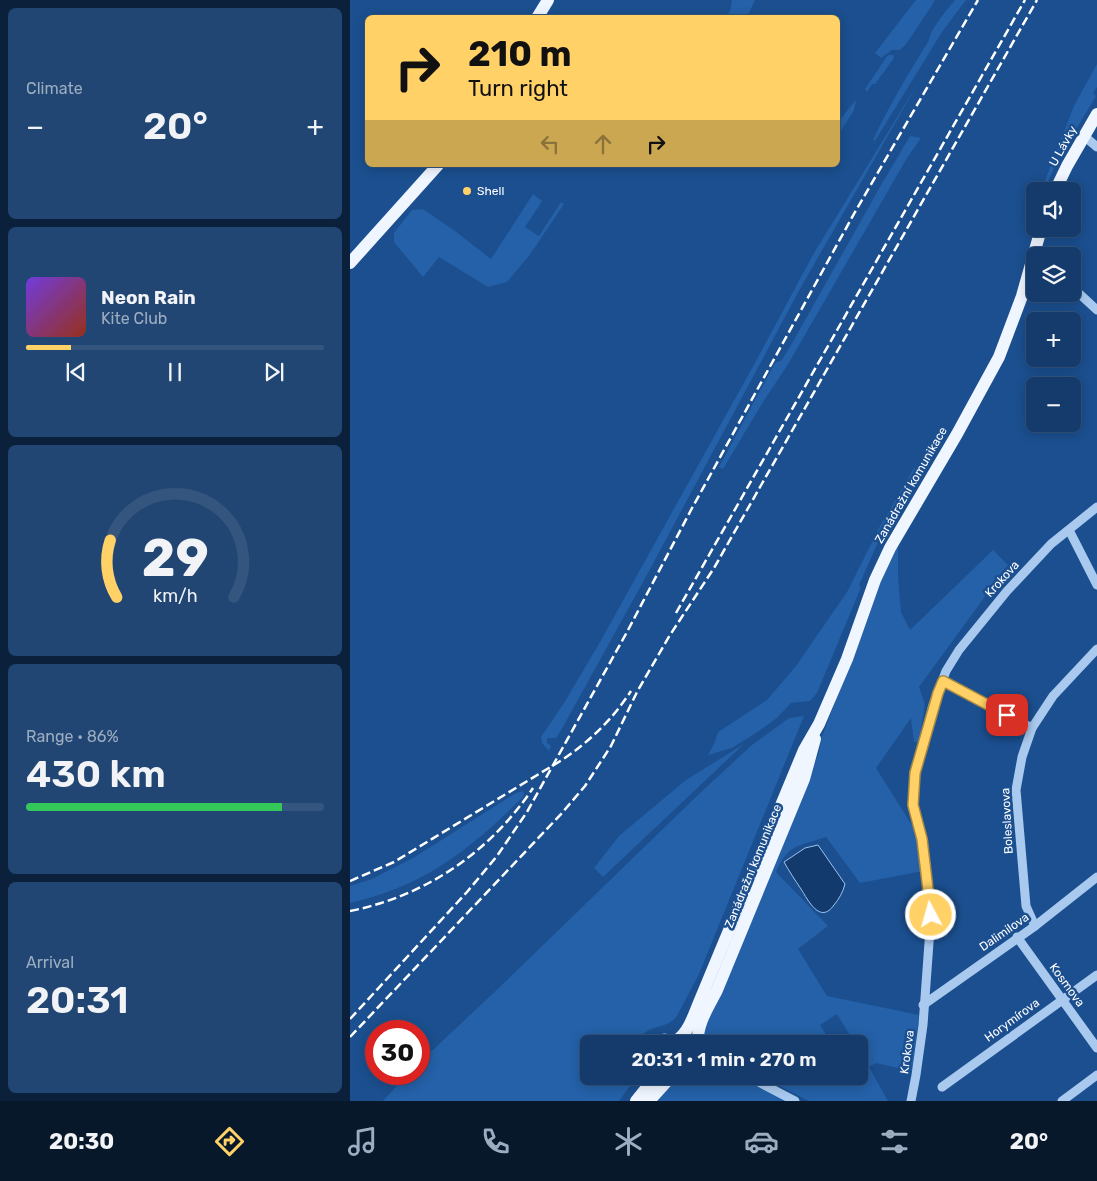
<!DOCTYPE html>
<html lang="en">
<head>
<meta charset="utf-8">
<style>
  body { margin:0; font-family:Rubik,sans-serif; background:#214673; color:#f1f3f6; height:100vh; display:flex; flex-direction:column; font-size:19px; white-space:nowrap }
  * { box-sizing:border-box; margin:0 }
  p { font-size:16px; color:#9dadc1 }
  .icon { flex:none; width:28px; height:28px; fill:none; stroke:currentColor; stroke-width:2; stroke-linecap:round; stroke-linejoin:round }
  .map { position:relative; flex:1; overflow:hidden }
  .sheet { display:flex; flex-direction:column; gap:8px; padding:8px; background:#0b203b; width:350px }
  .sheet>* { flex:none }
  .top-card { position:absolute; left:15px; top:15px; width:475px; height:152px; border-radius:8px; box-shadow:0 2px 12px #0003,0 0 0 1px #33557e; background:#ffd166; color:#111; overflow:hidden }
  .controls { position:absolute; left:676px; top:182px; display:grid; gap:10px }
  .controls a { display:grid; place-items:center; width:55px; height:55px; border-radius:8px; background:#143b6b; box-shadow:0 2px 12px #0003,0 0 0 1px #33557e; font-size:25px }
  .speed { position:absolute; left:15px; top:1020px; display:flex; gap:10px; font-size:25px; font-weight:700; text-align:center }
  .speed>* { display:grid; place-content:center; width:65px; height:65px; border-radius:50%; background:#143b6b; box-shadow:0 2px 12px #0003,0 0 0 1px #33557e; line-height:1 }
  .speed .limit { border:8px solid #d22; background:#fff; color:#111 }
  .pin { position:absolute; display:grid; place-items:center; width:42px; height:42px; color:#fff; margin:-21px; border-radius:10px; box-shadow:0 2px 8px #0006 }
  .me { position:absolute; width:55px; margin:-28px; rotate:354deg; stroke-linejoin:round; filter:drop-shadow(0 0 4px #0008) }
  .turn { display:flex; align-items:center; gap:18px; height:105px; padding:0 20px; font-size:22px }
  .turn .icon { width:65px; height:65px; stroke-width:2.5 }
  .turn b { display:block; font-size:35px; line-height:42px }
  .lanes { display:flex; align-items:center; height:48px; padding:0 20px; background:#0003; justify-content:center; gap:25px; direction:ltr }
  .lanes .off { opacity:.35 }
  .big { font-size:38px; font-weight:600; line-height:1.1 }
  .sheet .card { flex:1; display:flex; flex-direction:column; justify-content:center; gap:8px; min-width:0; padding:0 18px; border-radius:8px; background:#214673 }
  .sheet .dial { align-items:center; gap:0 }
  .dial svg { height:130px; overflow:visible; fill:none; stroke:#33557e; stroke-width:7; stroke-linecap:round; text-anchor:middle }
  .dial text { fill:#f1f3f6; stroke:none }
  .song { display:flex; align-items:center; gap:15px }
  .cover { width:60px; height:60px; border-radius:8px; background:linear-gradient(135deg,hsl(260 70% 55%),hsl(10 70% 35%)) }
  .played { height:5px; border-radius:2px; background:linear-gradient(90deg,#ffd166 15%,#33557e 15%) }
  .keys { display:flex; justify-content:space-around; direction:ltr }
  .heat { display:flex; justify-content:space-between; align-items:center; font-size:28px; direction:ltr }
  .charge { height:8px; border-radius:4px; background:linear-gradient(90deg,#34c759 86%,#33557e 0) }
  .trip { position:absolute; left:230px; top:1035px; width:288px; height:50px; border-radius:8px; background:#143b6b; box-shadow:0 2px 12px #0003,0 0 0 1px #33557e; font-weight:600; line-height:50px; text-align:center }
  .tabs { display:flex; height:80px; justify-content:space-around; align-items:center; background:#08182b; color:#9dadc1 }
  .tabs .icon { width:35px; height:35px }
  .tabs .active { color:#ffd166 }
  .tabs b { font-size:22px; color:#f1f3f6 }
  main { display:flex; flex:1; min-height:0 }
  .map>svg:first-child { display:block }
  .green { fill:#2461a8 }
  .water { fill:#123a6d; stroke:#9cc4f0 }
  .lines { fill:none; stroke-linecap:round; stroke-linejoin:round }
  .minor { stroke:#a9c9ee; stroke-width:9 }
  .major { stroke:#f0f6ff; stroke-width:12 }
  .rail { stroke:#fff; stroke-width:2.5; stroke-dasharray:9 4; stroke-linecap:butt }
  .route-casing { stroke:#a68842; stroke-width:12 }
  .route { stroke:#ffd166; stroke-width:9 }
  .poi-dot { fill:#ffd166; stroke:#1b4f8f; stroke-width:2 }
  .labels { text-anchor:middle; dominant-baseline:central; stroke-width:5; stroke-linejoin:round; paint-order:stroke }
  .street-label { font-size:12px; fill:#fff; stroke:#1b4f8f }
  .poi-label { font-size:12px; fill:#fff; stroke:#1b4f8f; text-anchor:start }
</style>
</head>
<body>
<main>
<section class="sheet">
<div class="card"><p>Climate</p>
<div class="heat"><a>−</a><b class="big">20°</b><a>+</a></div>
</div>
<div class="card">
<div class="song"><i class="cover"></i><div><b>Neon Rain</b><p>Kite Club</p></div></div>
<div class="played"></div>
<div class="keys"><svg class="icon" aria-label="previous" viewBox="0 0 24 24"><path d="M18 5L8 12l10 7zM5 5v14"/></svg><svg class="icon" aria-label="pause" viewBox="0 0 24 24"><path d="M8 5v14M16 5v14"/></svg><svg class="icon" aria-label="next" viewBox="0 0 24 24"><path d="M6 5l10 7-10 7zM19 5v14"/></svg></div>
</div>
<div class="card dial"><svg viewBox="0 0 100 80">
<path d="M14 69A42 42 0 1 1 86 69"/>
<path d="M14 69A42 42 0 0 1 10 34" stroke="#ffd166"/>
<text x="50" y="56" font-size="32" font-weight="700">29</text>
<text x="50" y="72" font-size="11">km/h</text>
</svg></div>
<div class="card"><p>Range · 86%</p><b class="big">430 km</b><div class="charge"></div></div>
<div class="card"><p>Arrival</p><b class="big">20:31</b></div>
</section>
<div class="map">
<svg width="747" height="1101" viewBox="0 0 747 1101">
  <rect width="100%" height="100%" fill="#1b4f8f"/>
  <!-- green -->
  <g class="green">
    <path d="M 382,0 L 405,0 L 397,17 L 376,17 L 380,11 Z"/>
    <path d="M 566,0 L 584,0 L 584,2 L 557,43 L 550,50 L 542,50 L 531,58 L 525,53 Z"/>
    <path d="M 605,0 L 616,0 L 592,32 L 525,141 L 523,140 C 539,106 558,74 578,42 C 580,38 580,35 582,31 C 588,20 597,10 605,0 Z"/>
    <path d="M 538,55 L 543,55 L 544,58 L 525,84 L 522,84 L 517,92 L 515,89 Z"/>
    <path d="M 747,64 L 747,87 L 743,93 L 746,96 C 728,127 707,157 694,191 L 691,191 L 724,106 Z"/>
    <path d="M 571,78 L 451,287 L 298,573 L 214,725 L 206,738 L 197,738 L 197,743 L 201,746 L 199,751 L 192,743 L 191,737 L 214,703 L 250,642 L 406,361 L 464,253 Z"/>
    <path d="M 506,100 L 504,110 L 488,136 L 488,122 Z"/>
    <path d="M 560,136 L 571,138 L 557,158 L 437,366 L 413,402 L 373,469 L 369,467 L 425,363 L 432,360 L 441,345 L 530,187 Z"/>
    <path d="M 183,194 L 192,201 L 175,227 L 189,236 L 211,202 L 214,204 L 179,256 L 157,282 L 138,287 L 89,257 L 73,277 L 44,242 L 44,233 L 62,210 L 73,209 L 105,231 L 141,259 Z"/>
    <path d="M 569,467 L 529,540 L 509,585 L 511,587 L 507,597 L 467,693 L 460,701 L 441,703 L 427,718 L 406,733 L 382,748 L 358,755 L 364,744 L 368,732 L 417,700 L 446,666 L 497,592 L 529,528 L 564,468 Z"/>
    <path d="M 548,543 L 548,577 L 551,612 L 560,630 L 643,550 L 658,565 L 569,687 L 575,704 L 569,742 L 564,742 L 561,718 L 526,768 L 570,838 L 573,871 L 510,883 L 476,837 C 449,846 438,844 426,872 L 478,926 L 448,949 L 477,996 L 569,1015 L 562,1071 L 526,1063 L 519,1067 L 538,1101 L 459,1101 L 410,1076 L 509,1076 L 509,1062 L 514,1059 L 509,1050 L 509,1044 L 505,1044 L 487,1014 L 470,1025 L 482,1044 L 351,1044 L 354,1027 L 459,777 L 468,755 L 472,737 L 528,586 Z"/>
    <path d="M 454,716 L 349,974 L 327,1016 C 316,1031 294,1023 287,1044 L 239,1044 L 239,1076 L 287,1076 L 269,1101 L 33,1101 L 58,1074 L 69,1074 L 69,1063 L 154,983 L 350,793 L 402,745 L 439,718 Z"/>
    <path d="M 394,744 L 253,877 L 244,868 L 269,836 L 336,780 Z"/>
    <path d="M 173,791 L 174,795 L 172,798 C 118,851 76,885 0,903 L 0,886 L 22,879 L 63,858 L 166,793 Z"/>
    <path d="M 342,1076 L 384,1076 L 437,1101 L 305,1101 L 326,1080 L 336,1079 Z"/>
  </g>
  <!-- water -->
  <path class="water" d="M 468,845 L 495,884 C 493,892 489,899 484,905 C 470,925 458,900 451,889 C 445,880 439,871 434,862 L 455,848 Z"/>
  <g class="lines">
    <!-- minor -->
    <g class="minor">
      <path d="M 734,136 L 747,147"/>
      <path d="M 722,287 L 747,310"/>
      <path d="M 719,530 L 747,585"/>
      <path d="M 593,681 L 682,728"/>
      <path d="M 685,926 L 676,906 L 666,790 L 672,757 L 682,728 L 703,696 L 747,649"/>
      <path d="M 667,937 L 747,1048"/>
      <path d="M 573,1005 L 685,926 L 747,877"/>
      <path d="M 299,1041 L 315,1038"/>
      <path d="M 397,1076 L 445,1101"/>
      <path d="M 592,1087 L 747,975"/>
      <path d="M 561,1101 L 566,1075 L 573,1025 L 581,915 L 572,839 L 563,805 L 565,773 L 583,705 L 596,671 L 609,650 L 657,591 L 701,544 L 747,507"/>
      <path d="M 712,1101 L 747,1075"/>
    </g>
    <!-- major -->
    <g class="major">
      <path d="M 187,18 L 198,0"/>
      <path d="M 705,191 L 717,166 L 747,114"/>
      <path d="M 0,263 L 88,165"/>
      <path d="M 319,1044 C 336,1039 342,1020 348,1005 L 454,750 L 469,724 L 497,659 L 525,580 L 540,548 L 607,434 L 649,357 L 672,296 L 691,229"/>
      <path d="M 348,1044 C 346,1025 359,1006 367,990 L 454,779 L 465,739"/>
      <path d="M 286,1101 L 306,1076"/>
      <path d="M 299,1101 L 319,1079 L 327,1076"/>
    </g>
    <!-- rail -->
    <g class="rail">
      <path d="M 326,613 L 675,0"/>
      <path d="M 0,881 L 44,862 L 212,760 C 240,741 262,720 281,691"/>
      <path d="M 0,911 C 76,896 140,852 183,788"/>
      <path d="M 0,1019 L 117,892 L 147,856 L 177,812 L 277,632 L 341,510 L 505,212 L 628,0"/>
      <path d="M 0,1037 L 212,813 L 235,786 L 261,746 L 287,692 L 320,635 L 364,568 L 687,0"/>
    </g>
  </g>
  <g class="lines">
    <defs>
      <path id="route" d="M 581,915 L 572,839 L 563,805 L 565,773 L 588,693 L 593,681 L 657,715"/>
    </defs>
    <!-- route casing -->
    <use href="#route" class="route-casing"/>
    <!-- route -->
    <use href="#route" class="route"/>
  </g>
  <!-- markers -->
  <circle class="poi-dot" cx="117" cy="191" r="5"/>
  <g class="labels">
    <!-- street labels -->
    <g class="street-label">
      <text transform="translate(713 146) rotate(-61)">U Lávky</text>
      <text transform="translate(561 485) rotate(-60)">Zanádražní komunikace</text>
      <text transform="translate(652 579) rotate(-48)">Krokova</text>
      <text transform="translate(657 821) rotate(-93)">Boleslavova</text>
      <text transform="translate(403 866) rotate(-68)">Zanádražní komunikace</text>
      <text transform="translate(654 932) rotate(-35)">Dalimilova</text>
      <text transform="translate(717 985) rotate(54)">Kosmova</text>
      <text transform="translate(662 1020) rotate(-36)">Horymírova</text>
      <text transform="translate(557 1052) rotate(-82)">Krokova</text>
    </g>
    <!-- poi labels -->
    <g class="poi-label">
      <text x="127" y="191">Shell</text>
    </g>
  </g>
</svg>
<div class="controls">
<a><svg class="icon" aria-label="sound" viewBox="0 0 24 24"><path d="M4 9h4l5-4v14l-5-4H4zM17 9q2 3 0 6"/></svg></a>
<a><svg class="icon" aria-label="layers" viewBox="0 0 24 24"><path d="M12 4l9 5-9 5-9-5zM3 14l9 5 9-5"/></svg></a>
<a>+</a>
<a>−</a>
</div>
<div class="speed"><div class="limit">30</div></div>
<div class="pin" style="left:657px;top:715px;background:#d93025"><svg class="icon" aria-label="arrive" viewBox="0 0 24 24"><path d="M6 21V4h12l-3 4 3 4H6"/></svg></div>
<svg class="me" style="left:581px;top:915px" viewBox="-20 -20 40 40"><circle r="17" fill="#ffd166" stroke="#fff" stroke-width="3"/><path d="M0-11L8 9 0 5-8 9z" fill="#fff"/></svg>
<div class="trip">20:31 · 1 min · 270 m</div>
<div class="top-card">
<div class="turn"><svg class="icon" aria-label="right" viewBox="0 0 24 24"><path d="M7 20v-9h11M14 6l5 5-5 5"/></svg><div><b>210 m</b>Turn right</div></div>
<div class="lanes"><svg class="icon off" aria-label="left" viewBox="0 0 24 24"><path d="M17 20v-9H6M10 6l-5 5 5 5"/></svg><svg class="icon off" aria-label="ahead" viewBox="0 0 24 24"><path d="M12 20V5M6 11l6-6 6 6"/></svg><svg class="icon" aria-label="right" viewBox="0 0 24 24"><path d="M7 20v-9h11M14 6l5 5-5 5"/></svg></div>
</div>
</div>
</main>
<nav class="tabs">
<b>20:30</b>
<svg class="icon active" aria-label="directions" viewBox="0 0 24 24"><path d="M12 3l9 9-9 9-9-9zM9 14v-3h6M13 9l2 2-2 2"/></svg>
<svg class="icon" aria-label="music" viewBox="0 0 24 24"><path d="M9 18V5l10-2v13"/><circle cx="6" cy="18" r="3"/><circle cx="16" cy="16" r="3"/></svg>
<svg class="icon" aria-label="phone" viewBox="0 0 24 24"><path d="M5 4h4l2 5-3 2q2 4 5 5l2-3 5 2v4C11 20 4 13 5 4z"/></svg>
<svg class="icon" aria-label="climate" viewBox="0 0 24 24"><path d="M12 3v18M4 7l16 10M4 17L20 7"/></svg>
<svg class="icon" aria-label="car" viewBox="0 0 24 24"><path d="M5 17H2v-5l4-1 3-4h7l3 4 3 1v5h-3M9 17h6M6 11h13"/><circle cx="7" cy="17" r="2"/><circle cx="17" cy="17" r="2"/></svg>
<svg class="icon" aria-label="filters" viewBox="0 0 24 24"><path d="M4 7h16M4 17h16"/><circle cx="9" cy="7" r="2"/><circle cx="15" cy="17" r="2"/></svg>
<b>20°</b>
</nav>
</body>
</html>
